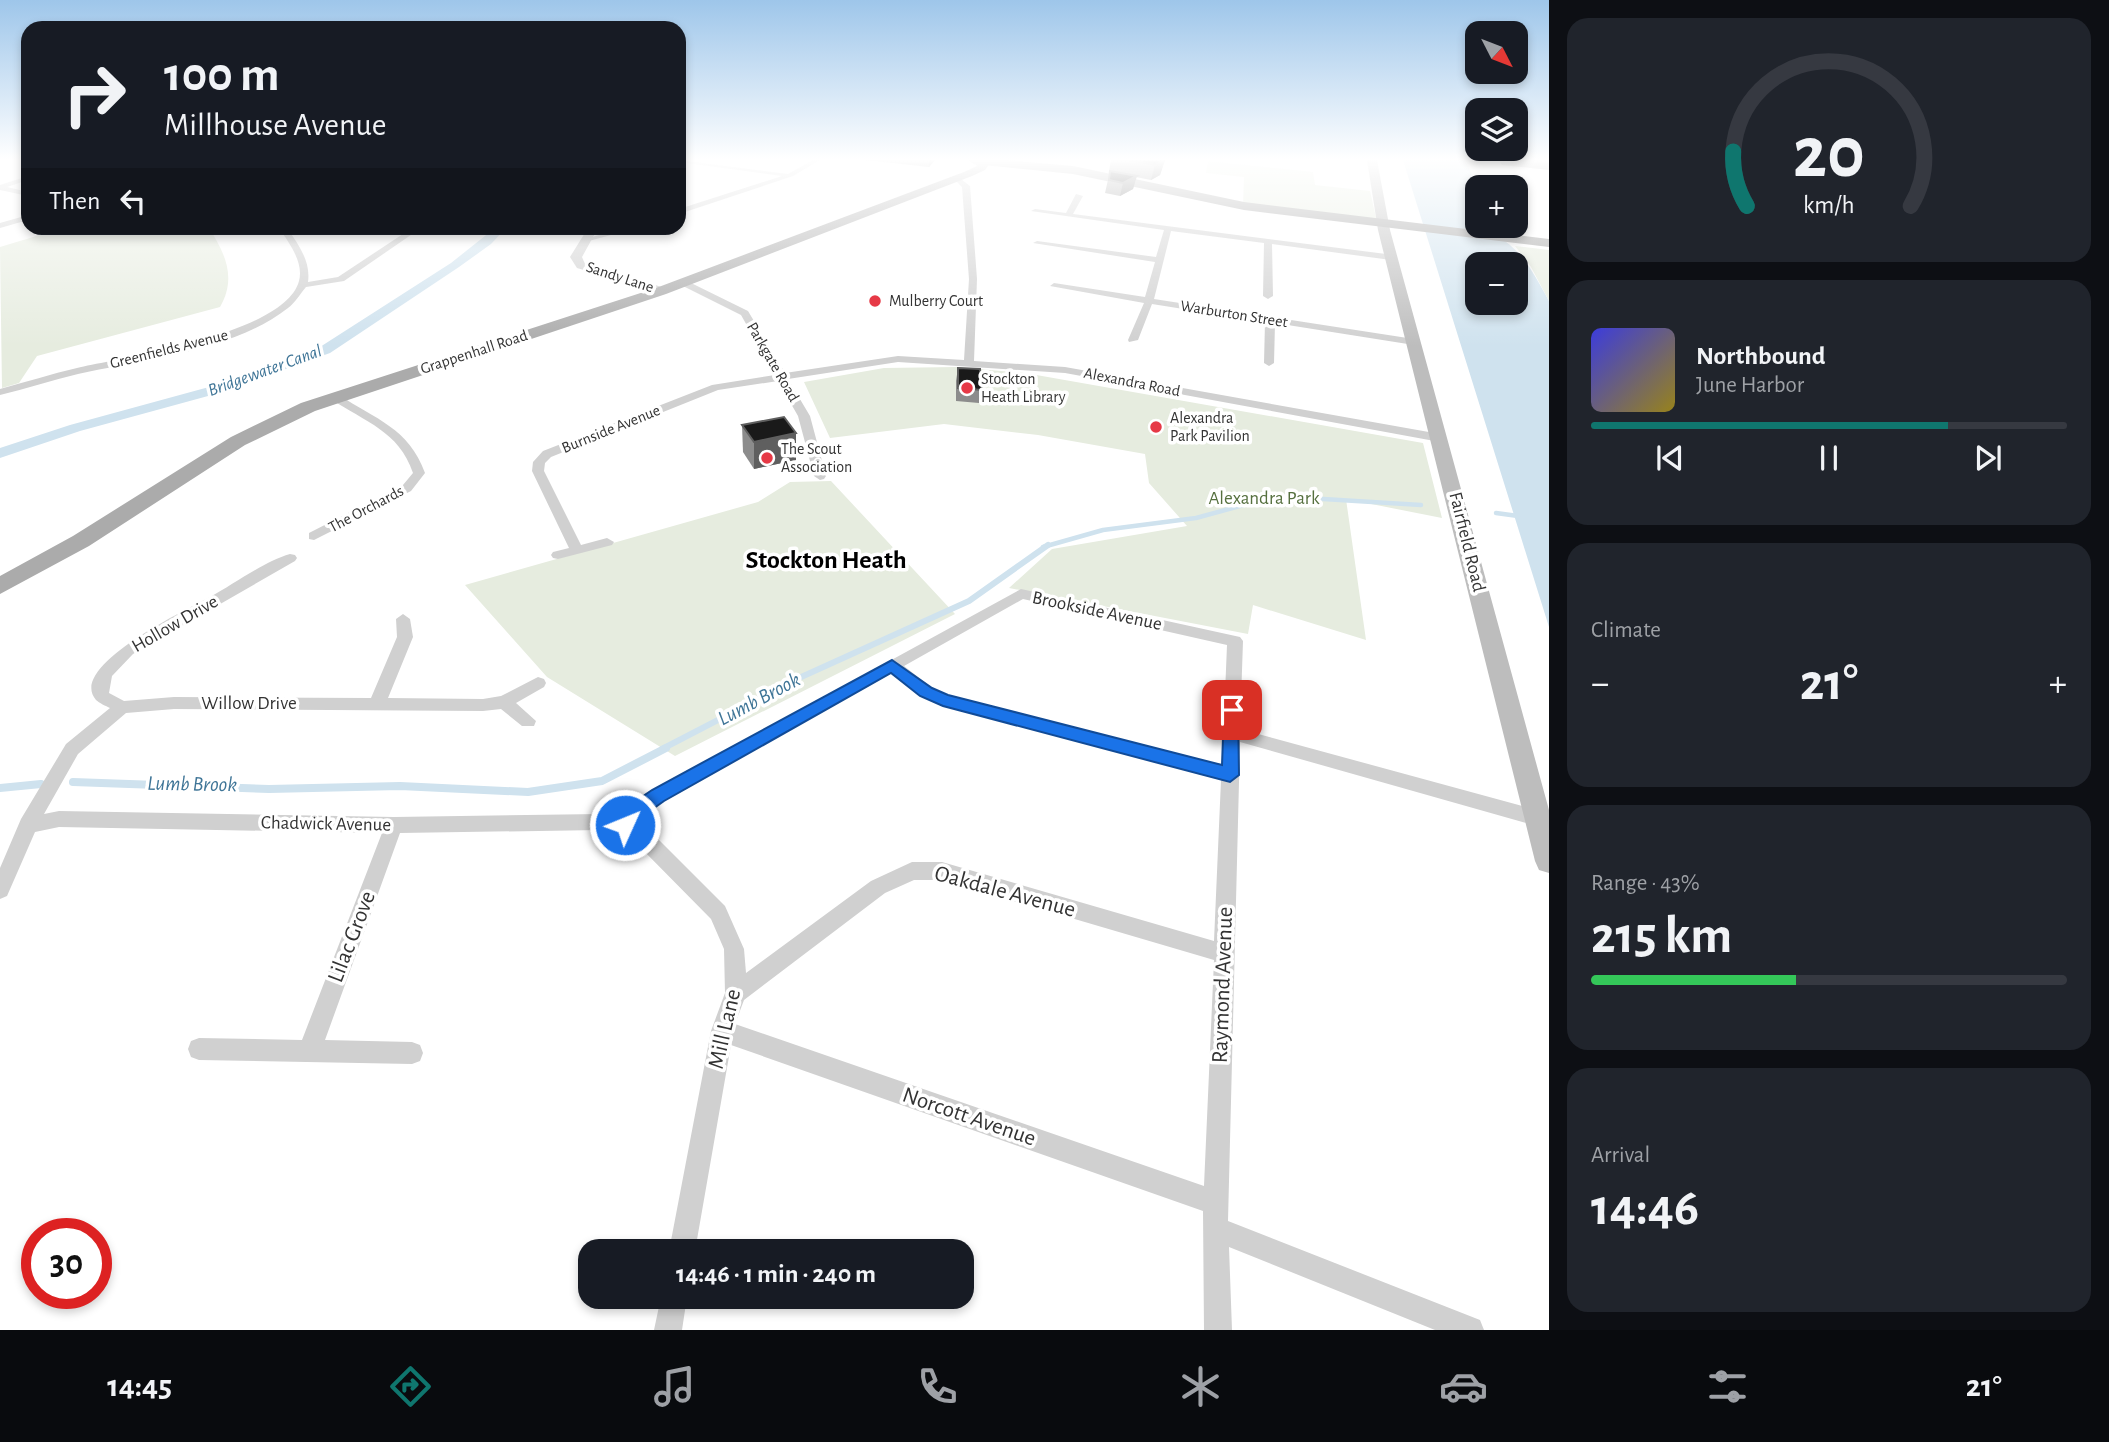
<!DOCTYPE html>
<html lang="en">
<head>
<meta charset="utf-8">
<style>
  body { margin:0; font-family:"Alegreya Sans",sans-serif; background:#20242c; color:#f1f3f6; height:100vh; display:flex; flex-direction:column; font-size:26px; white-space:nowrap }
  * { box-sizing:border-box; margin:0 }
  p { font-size:23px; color:#9ea1a6 }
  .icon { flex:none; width:38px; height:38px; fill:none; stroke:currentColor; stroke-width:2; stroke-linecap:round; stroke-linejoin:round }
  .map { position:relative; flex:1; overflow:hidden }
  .side { display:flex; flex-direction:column; gap:18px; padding:18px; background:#0d0f14; width:560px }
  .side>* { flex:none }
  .guide { position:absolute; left:21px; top:21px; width:665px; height:214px; border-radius:21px; box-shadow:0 4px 10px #0003; background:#171b24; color:#f1f3f6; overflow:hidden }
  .needle { width:46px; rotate:132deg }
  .buttons { position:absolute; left:1465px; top:21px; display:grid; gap:14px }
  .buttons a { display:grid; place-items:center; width:63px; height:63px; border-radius:14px; background:#171b24; box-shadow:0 4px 10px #0003; font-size:35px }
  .speed { position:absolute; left:21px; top:1218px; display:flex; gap:14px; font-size:35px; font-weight:700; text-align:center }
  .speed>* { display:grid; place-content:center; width:91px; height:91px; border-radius:50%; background:#171b24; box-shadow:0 4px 10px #0003; line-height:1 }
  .speed .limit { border:10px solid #d22; background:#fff; color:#111 }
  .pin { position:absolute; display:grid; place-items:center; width:60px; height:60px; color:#fff; margin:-30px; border-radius:14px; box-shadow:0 4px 10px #0006 }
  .me { position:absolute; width:77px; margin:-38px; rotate:46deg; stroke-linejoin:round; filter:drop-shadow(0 0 5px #0008) }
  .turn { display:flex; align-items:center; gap:24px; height:147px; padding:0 28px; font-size:32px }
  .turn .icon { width:91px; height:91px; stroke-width:2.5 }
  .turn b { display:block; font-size:49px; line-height:60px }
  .then { display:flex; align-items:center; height:66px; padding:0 28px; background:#0003; gap:14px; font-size:26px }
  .big { font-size:52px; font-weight:600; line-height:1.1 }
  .side .widget { flex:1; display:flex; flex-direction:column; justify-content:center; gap:10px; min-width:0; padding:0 24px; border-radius:21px; background:#20242c }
  .side .dial { align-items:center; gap:0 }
  .dial svg { height:182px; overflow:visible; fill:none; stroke:#363941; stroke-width:7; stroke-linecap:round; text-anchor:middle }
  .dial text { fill:#f1f3f6; stroke:none }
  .song { display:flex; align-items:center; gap:21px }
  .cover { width:84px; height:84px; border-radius:10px; background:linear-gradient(135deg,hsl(240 70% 55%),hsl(50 70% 35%)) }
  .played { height:7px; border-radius:4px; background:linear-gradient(90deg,#0f766e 75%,#363941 75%) }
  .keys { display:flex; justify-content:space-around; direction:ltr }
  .heat { display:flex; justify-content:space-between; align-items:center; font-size:38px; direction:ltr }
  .charge { height:10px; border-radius:5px; background:linear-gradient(90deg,#34c759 43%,#363941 0) }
  .trip { position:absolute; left:578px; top:1239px; width:396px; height:70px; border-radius:21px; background:#171b24; box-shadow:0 4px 10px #0003; font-weight:600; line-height:70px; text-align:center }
  .tab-bar { display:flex; height:112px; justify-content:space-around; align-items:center; background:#090b0e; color:#9ea1a6 }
  .tab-bar .icon { width:49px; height:49px }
  .tab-bar .active { color:#0f766e }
  .tab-bar b { font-size:32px; color:#f1f3f6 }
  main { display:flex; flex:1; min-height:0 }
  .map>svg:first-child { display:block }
  .green { fill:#e6ecdf }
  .water { fill:#cfe2ee; fill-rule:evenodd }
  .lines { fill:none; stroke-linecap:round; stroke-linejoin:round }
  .stream-far2 { stroke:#cfe2ee; stroke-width:4.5 }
  .stream-far1 { stroke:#cfe2ee; stroke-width:6 }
  .stream { stroke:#cfe2ee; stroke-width:8 }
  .canal { fill:#cfe2ee; fill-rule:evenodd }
  .minor { fill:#d0d0d0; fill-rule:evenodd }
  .tertiary { fill:#d0d0d0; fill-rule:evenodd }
  .secondary { fill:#bdbdbd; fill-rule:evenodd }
  .primary { fill:#ababab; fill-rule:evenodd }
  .trunk { fill:#a2a2a2; fill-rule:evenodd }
  .wall { fill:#8c8c8c }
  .shaded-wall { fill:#5f5f5f }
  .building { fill:#1a1a1a; stroke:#5f5f5f; stroke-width:2 }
  .route { fill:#1a73e8; stroke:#114b97; stroke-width:2 }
  .poi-dot { fill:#e63946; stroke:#fff; stroke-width:2.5 }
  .labels { text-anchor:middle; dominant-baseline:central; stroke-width:7; stroke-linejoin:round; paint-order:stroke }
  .far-street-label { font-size:16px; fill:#333; stroke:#fff }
  .far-poi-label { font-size:16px; fill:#333; stroke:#fff; text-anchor:start }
  .far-water-label { font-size:18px; font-style:italic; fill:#3f7597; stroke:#fff }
  .park-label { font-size:19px; fill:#56703f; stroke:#fff }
  .street-label { font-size:19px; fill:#333; stroke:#fff }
  .water-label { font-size:21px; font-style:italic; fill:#3f7597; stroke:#fff }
  .near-street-label { font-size:23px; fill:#333; stroke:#fff }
  .district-label { font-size:26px; font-weight:bold; fill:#000; stroke:#fff }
</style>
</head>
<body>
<main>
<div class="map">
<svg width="1549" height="1330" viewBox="0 0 1549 1330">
  <rect width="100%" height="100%" fill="#fff"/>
  <!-- green -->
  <g class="green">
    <path d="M 1208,161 L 1313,172 L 1315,185 L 1370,191 L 1377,222 L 1243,206 L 1244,177 L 1206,173 Z"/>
    <path d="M 63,228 L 209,228 C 225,253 237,278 220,307 L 37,356 L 19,383 L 2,388 L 0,247 Z"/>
    <path d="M 1515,246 L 1549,250 L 1549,301 L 1531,267 Z"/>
    <path d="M 956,367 L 1025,373 L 1423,443 L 1442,518 L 1346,499 L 1366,640 L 1253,605 L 1248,634 L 1009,588 L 1052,549 L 1187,526 L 1149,483 L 1145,454 L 1038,435 L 944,424 L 830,438 L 804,382 L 884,368 Z"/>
    <path d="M 831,481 L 955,614 L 675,756 L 547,677 L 465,585 L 758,502 L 790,482 Z"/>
  </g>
  <!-- water -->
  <path class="water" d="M 1403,160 L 1465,160 L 1478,187 L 1477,226 L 1513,226 L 1525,232 L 1496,235 C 1523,251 1534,274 1549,301 L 1549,627 ZM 1477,264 L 1516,264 L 1516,303 L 1477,303 Z"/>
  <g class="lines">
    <!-- stream-far2 -->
    <g class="stream-far2">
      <path d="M 1496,513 L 1518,516"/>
      <path d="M 1043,547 L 1103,530 L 1196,518 L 1251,503 L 1307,498 L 1421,505"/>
    </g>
    <!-- stream-far1 -->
    <path class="stream-far1" d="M 662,749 L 799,678 L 969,601 L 1048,545"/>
    <!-- stream -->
    <g class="stream">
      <path d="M 73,782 L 269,789 L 400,786 L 528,792 L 602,781 L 666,748"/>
      <path d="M 0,788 L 41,784"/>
    </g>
    <!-- canal -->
    <path class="canal" d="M 495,228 L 506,228 L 491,244 L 459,267 L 330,353 L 219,393 L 80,431 L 0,458 L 0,448 L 70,425 L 209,387 L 320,347 L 451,263 Z"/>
    <!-- minor -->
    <g class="minor">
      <path d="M 679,160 L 788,174 L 813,160 L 820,160 L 793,176 L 679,214 L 679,209 L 782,176 L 679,162 Z"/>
      <path d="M 28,176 L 28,180 L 7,187 L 28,192 L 28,196 L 0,190 L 0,185 Z"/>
      <path d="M 957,176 L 970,186 L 977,279 L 974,361 L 1065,367 L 1440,434 L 1446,438 L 1440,442 L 1065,373 L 898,362 L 788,379 L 810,416 L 826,476 L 824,479 L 820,480 L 814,476 L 798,416 L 778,381 L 718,390 L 551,457 L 545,463 L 544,471 L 581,545 L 607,538 L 614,542 L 612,545 L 558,559 L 553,558 L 551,555 L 553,552 L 569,548 L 532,471 L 533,462 L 543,451 L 712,385 L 775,375 L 741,315 L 681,285 L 681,281 L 687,281 L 748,311 L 785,373 L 898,356 L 964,360 L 969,279 L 962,187 L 953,178 Z"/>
      <path d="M 1076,194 L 1083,196 L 1073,214 L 1394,255 L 1395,257 L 1391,260 L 1272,244 L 1273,296 L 1268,299 L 1263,296 L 1264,243 L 1171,231 L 1154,299 L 1414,339 L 1419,342 L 1414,345 L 1275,323 L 1274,363 L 1269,366 L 1264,363 L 1265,322 L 1152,304 L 1138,340 L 1129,342 L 1128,340 L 1144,303 L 1050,286 L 1054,283 L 1145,297 L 1155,262 L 1033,243 L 1037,241 L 1156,257 L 1164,230 L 1031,211 L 1035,209 L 1066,213 Z"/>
      <path d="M 28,215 L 28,220 L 0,228 L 0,223 Z"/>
      <path d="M 279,228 L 287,228 C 298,244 311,261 308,282 L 338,277 L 412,228 L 421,228 L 344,281 L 306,287 C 300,294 295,303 288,308 C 233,351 145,359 78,374 C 52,380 26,389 0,395 L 0,389 C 26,382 51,374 77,368 C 124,357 285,334 299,281 C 304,262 289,243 279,228 Z"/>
      <path d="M 625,228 L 637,228 L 585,242 L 581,240 Z"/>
      <path d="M 331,395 L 339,395 C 375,419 409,428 425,473 L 411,491 L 314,540 L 309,539 L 309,533 L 403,485 L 413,473 C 399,431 365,422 331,399 Z"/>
      <path d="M 290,554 L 295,555 L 297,558 L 295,561 L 133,654 L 112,676 L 109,693 L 124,701 L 174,697 L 371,698 L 397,637 L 396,619 L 403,614 L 410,619 L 413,637 L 388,698 L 483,699 L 501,696 L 538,677 L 544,679 L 546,683 L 544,687 L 516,703 L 536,721 L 534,726 L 522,726 L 501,709 L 483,711 L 174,709 L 126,713 L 78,754 L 44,814 L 59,811 L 394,817 L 600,814 L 620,817 L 631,805 L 652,791 L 1021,589 L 1240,637 L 1243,641 L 1240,729 L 1544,812 L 1546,818 L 1544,824 L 1537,826 L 1240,742 L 1228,1221 L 1480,1320 L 1484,1330 L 1435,1330 L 1229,1247 L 1232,1330 L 1204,1330 L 1203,1211 L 731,1045 L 695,1251 L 669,1251 L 711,1031 L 725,993 L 724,949 L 711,919 L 637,844 L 620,832 L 600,830 L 400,833 L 325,1040 L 412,1042 L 420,1045 L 423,1053 L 420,1061 L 412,1064 L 199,1060 L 191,1057 L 188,1049 L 191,1041 L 199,1038 L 302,1040 L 382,833 L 59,827 L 35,832 L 7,896 L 0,899 L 0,868 L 21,819 L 66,744 L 110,708 C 106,706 99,703 96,700 C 66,666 190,608 210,597 C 234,584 265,561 290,554 ZM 1023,599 L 1227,645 L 1222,766 L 947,695 L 932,688 L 904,666 ZM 892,673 L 920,696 L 937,704 L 1221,780 L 1214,941 L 942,862 L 912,862 L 871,881 L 746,973 L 744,949 L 725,906 L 651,832 L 637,823 L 643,815 L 664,801 ZM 914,880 L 942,880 L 1214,960 L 1204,1186 L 735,1024 L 744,1000 L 885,893 Z"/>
      <path d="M 661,1297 L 687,1297 L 682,1330 L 654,1330 Z"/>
    </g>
    <!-- tertiary -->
    <path class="tertiary" d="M 588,228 L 598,228 L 582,257 L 585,264 L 665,288 L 665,294 L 577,268 L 570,257 Z"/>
    <!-- secondary -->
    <path class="secondary" d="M 1367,160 L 1377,160 L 1390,230 L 1549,810 L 1549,873 L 1539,870 L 1535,861 L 1378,230 Z"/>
    <!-- primary -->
    <path class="primary" d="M 973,160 L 986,160 L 990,163 L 985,170 L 972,176 L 666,294 L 315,411 L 245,445 L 89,546 L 0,594 L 0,576 L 73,536 L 231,437 L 301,403 L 656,288 L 964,172 L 977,166 Z"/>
    <!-- trunk -->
    <path class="trunk" d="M 968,160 L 1006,160 L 1073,166 L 1244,202 L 1549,239 L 1549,247 L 1244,210 L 1073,174 L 974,164 Z"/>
  </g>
  <!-- wall -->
  <g class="wall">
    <path d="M 866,160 L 935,160 L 929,167 Z"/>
    <path d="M 1111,160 L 1165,160 L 1160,175 L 1151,180 L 1136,177 L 1133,189 L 1120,196 L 1105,193 L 1110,171 L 1109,171 Z"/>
    <path d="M 1499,160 L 1549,160 L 1549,170 L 1502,165 Z"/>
    <path d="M 958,368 L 982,390 L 979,403 L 956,401 L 956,381 Z"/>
    <path d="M 742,425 L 796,460 L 754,469 L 743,452 Z"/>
  </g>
  <!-- shaded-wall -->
  <g class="shaded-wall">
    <path d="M 929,160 L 935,160 L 929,167 Z"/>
    <path d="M 1165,160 L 1160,175 L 1151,180 L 1155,165 Z"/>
    <path d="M 1137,176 L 1133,189 L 1120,196 L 1123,183 Z"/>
    <path d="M 796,433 L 796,460 L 754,469 L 754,442 Z"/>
  </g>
  <!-- building -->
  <g class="building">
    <path d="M 1130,160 L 1165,160 L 1155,165 Z"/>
    <path d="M 1110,171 L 1137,176 L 1123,183 L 1109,180 Z"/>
    <path d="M 958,368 L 980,369 L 982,390 L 958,388 Z"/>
    <path d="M 784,417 L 796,433 L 754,442 L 742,425 Z"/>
  </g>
  <!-- sky -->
  <linearGradient id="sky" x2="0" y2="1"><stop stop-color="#9ec6ea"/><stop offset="0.46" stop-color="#fff"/><stop offset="1" stop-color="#fff" stop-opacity="0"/></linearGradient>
  <rect width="1549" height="346" fill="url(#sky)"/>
  <!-- route -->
  <path class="route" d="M 892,660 L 932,688 L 948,695 L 1222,765 L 1224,710 L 1232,704 L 1238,706 L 1239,775 L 1230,782 L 943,706 L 920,696 L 891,673 L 664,801 L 643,816 L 631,831 L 618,831 L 615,825 L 630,805 L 652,790 Z"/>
  <!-- markers -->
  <g class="poi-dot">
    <circle cx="875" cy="301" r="7"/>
    <circle cx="967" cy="388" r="7"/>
    <circle cx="1156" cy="427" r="7"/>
    <circle cx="767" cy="458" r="7"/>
  </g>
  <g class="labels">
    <!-- far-street labels -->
    <g class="far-street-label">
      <text transform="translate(620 277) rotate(18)">Sandy Lane</text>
      <text transform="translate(1234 314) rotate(9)">Warburton Street</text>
      <text transform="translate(169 349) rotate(-14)">Greenfields Avenue</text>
      <text transform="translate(474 352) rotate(-18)">Grappenhall Road</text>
      <text transform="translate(773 362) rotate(60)">Parkgate Road</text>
      <text transform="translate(1132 382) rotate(11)">Alexandra Road</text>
      <text transform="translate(611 429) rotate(-22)">Burnside Avenue</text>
      <text transform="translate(366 509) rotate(-28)">The Orchards</text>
    </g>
    <!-- far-poi labels -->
    <g class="far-poi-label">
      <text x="889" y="301">Mulberry Court</text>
      <text x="981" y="379">Stockton<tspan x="981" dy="18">Heath Library</tspan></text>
      <text x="1170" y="418">Alexandra<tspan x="1170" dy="18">Park Pavilion</tspan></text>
      <text x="781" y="449">The Scout<tspan x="781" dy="18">Association</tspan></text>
    </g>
    <!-- far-water labels -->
    <g class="far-water-label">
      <text transform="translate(265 371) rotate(-20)">Bridgewater Canal</text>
    </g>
    <!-- park labels -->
    <g class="park-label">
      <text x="1264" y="498">Alexandra Park</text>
    </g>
    <!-- street labels -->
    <g class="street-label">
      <text transform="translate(1467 542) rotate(76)">Fairfield Road</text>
      <text transform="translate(1097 611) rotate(12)">Brookside Avenue</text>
      <text transform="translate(175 624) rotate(-30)">Hollow Drive</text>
      <text x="249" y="703">Willow Drive</text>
      <text transform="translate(326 824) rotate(1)">Chadwick Avenue</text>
    </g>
    <!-- water labels -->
    <g class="water-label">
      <text transform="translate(759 699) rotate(-28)">Lumb Brook</text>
      <text transform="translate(192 784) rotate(1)">Lumb Brook</text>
    </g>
    <!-- near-street labels -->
    <g class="near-street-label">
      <text transform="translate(1005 892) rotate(15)">Oakdale Avenue</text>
      <text transform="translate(352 937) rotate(-69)">Lilac Grove</text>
      <text transform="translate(1223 985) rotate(-88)">Raymond Avenue</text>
      <text transform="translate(725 1029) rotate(-77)">Mill Lane</text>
      <text transform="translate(969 1117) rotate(19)">Norcott Avenue</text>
    </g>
    <!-- district labels -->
    <g class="district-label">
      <text x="826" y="560">Stockton Heath</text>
    </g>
  </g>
</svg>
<div class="buttons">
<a><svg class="needle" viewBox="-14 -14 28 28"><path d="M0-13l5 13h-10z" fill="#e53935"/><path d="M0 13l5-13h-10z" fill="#9ea1a6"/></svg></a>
<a><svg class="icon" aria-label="layers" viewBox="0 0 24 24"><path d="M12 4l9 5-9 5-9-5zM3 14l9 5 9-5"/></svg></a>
<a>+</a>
<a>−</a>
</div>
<div class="speed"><div class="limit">30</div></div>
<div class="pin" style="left:1232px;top:710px;background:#d93025"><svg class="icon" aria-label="arrive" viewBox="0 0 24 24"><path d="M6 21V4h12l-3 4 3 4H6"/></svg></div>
<svg class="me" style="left:625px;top:825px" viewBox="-20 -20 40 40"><circle r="17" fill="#1a73e8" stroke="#fff" stroke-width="3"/><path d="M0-11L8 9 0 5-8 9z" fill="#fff"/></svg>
<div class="trip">14:46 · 1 min · 240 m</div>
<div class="guide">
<div class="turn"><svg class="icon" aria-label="right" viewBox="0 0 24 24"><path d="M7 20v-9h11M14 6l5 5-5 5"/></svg><div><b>100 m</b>Millhouse Avenue</div></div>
<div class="then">Then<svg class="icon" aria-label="left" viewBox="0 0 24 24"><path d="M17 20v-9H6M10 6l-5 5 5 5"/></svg></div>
</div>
</div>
<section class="side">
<div class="widget dial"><svg viewBox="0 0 100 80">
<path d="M14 69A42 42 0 1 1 86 69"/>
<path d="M14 69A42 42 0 0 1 8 45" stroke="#0f766e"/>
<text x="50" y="56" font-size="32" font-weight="700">20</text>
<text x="50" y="72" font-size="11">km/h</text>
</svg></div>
<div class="widget">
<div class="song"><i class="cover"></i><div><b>Northbound</b><p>June Harbor</p></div></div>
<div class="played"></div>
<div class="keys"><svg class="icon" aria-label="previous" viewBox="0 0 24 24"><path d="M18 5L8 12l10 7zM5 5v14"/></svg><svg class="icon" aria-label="pause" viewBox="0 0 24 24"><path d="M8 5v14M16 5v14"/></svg><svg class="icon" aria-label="next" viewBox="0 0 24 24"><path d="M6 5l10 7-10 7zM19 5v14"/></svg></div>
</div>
<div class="widget"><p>Climate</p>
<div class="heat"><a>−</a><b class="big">21°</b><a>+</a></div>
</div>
<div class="widget"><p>Range · 43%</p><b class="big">215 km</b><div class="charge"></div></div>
<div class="widget"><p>Arrival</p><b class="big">14:46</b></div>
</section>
</main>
<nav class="tab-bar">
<b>14:45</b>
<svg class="icon active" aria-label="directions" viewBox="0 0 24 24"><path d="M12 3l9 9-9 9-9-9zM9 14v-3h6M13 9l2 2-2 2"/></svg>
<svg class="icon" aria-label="music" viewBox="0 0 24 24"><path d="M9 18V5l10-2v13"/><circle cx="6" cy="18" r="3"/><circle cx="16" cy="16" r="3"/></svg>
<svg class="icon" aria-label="phone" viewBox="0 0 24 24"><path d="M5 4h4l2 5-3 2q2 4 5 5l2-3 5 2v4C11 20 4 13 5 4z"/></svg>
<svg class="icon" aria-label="climate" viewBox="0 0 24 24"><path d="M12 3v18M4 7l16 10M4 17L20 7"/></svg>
<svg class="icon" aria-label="car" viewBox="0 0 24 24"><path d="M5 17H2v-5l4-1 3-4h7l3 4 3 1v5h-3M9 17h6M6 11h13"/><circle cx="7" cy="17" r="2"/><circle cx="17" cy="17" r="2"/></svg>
<svg class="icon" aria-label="filters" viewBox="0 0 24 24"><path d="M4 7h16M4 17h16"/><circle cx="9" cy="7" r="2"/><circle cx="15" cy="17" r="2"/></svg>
<b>21°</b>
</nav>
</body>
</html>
